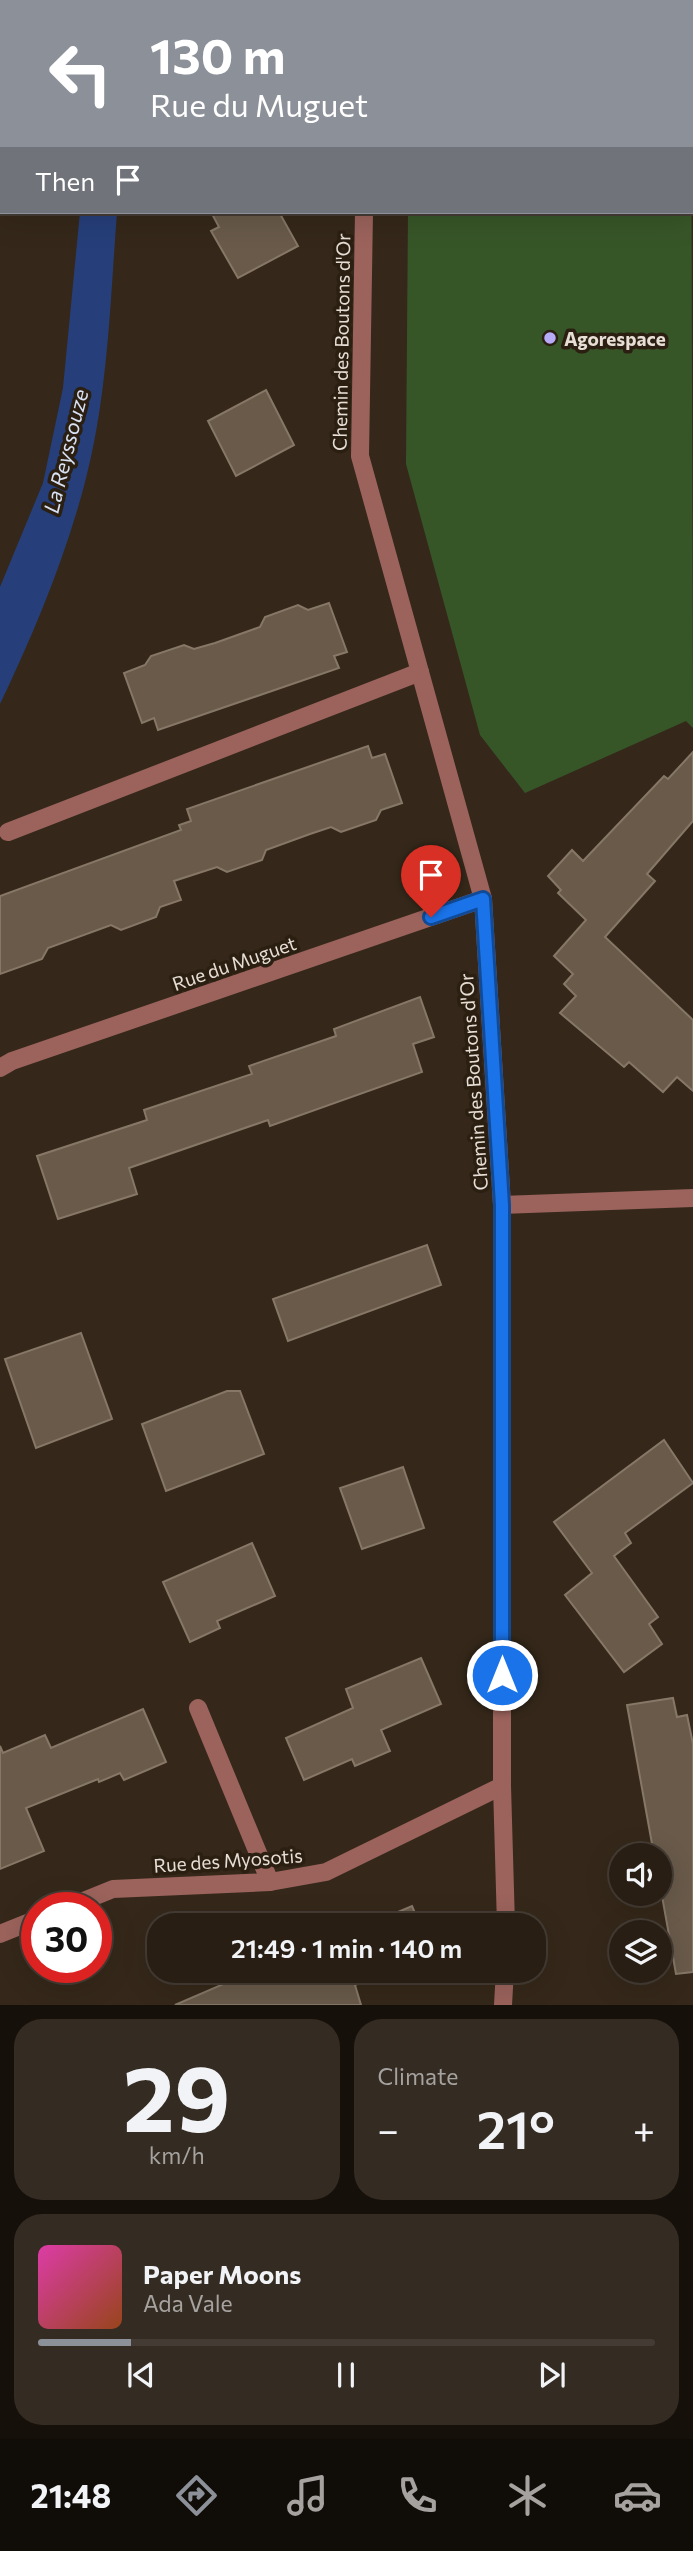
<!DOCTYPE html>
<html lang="en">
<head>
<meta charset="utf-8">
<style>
  body { margin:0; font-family:Commissioner,sans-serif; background:#342b22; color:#f1f3f6; height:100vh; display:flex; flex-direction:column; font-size:26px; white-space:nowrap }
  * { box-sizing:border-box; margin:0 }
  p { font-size:23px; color:#a5a2a0 }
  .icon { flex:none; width:38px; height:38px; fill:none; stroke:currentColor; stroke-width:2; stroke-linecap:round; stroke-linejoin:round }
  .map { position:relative; height:2005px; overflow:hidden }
  .details { display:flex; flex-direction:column; gap:14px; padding:14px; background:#16100b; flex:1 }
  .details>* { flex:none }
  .top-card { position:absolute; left:0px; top:0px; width:693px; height:214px; box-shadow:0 7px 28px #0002,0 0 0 2px #443c34; background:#8c9099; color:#fff; overflow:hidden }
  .buttons { position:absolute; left:609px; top:1843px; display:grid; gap:14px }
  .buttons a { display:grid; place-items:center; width:63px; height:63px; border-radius:50%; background:#281e14; box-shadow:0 7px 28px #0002,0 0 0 2px #443c34; font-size:35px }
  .speed { position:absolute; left:21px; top:1892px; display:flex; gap:14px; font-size:35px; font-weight:700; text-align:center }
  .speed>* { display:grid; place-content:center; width:91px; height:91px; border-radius:50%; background:#281e14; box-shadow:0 7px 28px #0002,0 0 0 2px #443c34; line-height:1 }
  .speed .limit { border:10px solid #d22; background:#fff; color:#111 }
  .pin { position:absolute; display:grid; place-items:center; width:60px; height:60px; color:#fff; margin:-72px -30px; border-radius:50% 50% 50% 0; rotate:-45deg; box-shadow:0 0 7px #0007 }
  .pin .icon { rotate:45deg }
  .me { position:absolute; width:77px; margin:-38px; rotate:0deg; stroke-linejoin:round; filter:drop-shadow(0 0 5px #0008) }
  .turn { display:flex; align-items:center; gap:24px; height:147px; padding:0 35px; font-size:32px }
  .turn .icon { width:91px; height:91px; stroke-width:2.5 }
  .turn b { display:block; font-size:49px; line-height:60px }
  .then { display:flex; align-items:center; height:66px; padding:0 35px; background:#0003; gap:14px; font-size:26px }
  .big { font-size:52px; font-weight:600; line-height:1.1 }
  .details .card { flex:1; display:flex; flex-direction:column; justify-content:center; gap:10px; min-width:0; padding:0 24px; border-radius:28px; background:#342b22 }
  .details .dial { align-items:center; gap:0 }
  .dial b { font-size:91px; line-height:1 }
  .song { display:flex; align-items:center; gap:21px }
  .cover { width:84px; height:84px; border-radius:10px; background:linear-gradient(135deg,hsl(320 70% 55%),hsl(20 70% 35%)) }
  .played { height:7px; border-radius:4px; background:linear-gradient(90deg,#8c9099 15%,#443c34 15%) }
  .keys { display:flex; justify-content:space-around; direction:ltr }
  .heat { display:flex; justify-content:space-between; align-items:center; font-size:38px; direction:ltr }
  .details .tiles { flex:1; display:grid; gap:14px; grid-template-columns:1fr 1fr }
  .card:last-child { grid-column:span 2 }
  .trip { position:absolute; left:147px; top:1913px; width:399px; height:70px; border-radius:28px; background:#281e14; box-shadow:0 7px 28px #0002,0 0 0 2px #443c34; font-weight:600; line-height:70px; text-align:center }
  .dock { display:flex; height:112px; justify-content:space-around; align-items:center; background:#100c08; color:#a5a2a0 }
  .dock .icon { width:49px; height:49px }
  .dock .active { color:#8c9099 }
  .dock b { font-size:32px; color:#f1f3f6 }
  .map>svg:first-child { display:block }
  .green { fill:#375628 }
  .water { fill:#263f7a }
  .building { fill:#695a4a; stroke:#867767; stroke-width:2 }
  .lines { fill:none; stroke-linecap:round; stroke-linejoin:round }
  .minor { stroke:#9b635c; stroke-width:18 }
  .route-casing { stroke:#114b97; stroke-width:18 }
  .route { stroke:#1a73e8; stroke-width:12 }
  .poi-dot { fill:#b7abf7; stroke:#2b1f11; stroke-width:2.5 }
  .labels { text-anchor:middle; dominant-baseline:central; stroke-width:7; stroke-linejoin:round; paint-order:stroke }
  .poi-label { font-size:19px; font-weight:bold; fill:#e7ded5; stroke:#2b1f11; text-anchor:start }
  .street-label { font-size:19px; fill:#e7ded5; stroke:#2b1f11 }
  .water-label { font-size:21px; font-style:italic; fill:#d9e2f4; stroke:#2b1f11 }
</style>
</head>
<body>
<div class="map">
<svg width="693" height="2005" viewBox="0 0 693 2005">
  <rect width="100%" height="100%" fill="#35281a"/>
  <!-- green -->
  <path class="green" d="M 691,41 L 693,728 L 686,721 L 525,793 L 480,735 L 406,464 L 408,212 L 691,212 Z"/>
  <!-- water -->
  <path class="water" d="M 80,212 L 117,212 C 110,303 108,397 84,486 C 64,561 33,635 0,704 L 0,587 L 43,483 L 63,388 Z"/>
  <!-- building -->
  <g class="building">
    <path d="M 211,212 L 279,212 L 298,246 L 238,278 L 211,231 L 219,227 Z"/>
    <path d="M 266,390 L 294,445 L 236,476 L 208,421 Z"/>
    <path d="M 329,603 L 347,652 L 334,656 L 339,668 L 158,730 L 154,718 L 142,723 L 124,673 L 145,665 L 151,656 L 184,645 L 194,649 L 215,643 L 260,627 L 265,617 L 298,605 L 308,610 Z"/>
    <path d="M 368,746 L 372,758 L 385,754 L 402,803 L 381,810 L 376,820 L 341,832 L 331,827 L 310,834 L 266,850 L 262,860 L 227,872 L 217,867 L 174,881 L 181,900 L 160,907 L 156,917 L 121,930 L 111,925 L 48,948 L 42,959 L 0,974 L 0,896 L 181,830 L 179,825 L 191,821 L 187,809 Z"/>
    <path d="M 693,752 L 693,821 L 647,874 L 655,881 L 605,937 L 693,1020 L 693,1091 L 677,1077 L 663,1092 L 629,1062 L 624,1067 L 560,1013 L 576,996 L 564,984 L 573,974 L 554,956 L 586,920 L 558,893 L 561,890 L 548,876 L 572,850 L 583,861 L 664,776 L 668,779 Z"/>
    <path d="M 420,997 L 434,1037 L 413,1044 L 422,1072 L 270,1126 L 268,1120 L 129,1168 L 137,1194 L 58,1219 L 37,1156 L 147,1120 L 144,1110 L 252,1074 L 249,1066 L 336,1036 L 334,1029 Z"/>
    <path d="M 427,1245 L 441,1285 L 288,1341 L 273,1299 Z"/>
    <path d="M 81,1333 L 112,1419 L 36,1448 L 5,1359 Z"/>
    <path d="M 227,1391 L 240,1391 L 264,1454 L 166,1491 L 142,1424 Z"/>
    <path d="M 664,1440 L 693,1483 L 625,1533 L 631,1543 L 614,1556 L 658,1617 L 649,1624 L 662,1644 L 624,1672 L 565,1595 L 592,1573 L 554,1522 Z"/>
    <path d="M 403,1467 L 424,1528 L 362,1549 L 340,1488 Z"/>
    <path d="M 252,1543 L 275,1596 L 217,1621 L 220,1628 L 190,1642 L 163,1582 Z"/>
    <path d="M 421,1658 L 441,1704 L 381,1730 L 390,1751 L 355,1766 L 352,1759 L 304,1780 L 286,1738 L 353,1708 L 346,1689 Z"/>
    <path d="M 673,1698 L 677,1717 L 687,1715 L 693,1744 L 693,1972 L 676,1974 L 660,1885 L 660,1855 L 654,1855 L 627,1705 Z"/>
    <path d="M 143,1709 L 166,1762 L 124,1780 L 120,1773 L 99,1782 L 98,1779 L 26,1808 L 44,1851 L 0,1869 L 0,1746 L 3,1753 L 45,1735 L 51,1748 Z"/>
    <path d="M 412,1906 L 420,1925 L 367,1925 Z"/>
    <path d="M 256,1970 L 388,1970 L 355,1985 L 361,2005 L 175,2005 Z"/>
  </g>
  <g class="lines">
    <!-- minor -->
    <g class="minor">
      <path d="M 351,0 L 352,2"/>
      <path d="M 364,212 L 360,456 L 483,899 L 502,1205 L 502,1786 L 506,1925"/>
      <path d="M 8,832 L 420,672"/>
      <path d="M 0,1068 L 12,1061 L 483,899"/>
      <path d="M 502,1205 L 693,1198"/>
      <path d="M 198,1708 L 270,1882"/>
      <path d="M 66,1908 L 113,1889 L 270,1882 L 326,1872 L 502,1786"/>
      <path d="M 0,1934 L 37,1919"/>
      <path d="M 503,2005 L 505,1970"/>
    </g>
  </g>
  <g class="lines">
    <defs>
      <path id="route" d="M 431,917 L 483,899 L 502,1205 L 502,1675"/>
    </defs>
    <!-- route casing -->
    <use href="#route" class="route-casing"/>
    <!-- route -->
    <use href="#route" class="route"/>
  </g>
  <!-- markers -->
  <circle class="poi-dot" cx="550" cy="338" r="7"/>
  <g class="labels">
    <!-- poi labels -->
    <g class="poi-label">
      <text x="564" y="338">Agorespace</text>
    </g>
    <!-- street labels -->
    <g class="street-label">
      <text transform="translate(341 342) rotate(-89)">Chemin des Boutons d'Or</text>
      <text transform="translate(234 963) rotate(-19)">Rue du Muguet</text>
      <text transform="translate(473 1082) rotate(-94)">Chemin des Boutons d'Or</text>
      <text transform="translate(228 1860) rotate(-4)">Rue des Myosotis</text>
    </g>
    <!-- water labels -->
    <g class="water-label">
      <text transform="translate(65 451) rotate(-76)">La Reyssouze</text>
    </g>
  </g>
</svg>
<div class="buttons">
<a><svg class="icon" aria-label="sound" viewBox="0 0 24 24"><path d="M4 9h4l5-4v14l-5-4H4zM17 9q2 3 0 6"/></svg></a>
<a><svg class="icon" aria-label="layers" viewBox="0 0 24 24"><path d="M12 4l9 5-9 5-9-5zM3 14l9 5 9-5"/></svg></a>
</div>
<div class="speed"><div class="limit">30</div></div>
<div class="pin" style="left:431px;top:917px;background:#d93025"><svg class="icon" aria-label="arrive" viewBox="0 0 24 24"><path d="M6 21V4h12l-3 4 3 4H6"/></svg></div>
<svg class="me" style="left:502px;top:1675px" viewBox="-20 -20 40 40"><circle r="17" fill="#1a73e8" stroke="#fff" stroke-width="3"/><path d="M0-11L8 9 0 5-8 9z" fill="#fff"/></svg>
<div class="trip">21:49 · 1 min · 140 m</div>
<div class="top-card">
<div class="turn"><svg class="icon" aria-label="left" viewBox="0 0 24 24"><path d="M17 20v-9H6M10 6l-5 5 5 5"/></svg><div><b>130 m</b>Rue du Muguet</div></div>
<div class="then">Then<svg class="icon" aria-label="arrive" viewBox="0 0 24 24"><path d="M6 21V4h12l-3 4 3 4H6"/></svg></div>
</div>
</div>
<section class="details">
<div class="tiles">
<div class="card dial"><b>29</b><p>km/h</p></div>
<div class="card"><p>Climate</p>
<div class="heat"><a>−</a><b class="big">21°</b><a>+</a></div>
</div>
<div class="card">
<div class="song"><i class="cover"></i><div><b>Paper Moons</b><p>Ada Vale</p></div></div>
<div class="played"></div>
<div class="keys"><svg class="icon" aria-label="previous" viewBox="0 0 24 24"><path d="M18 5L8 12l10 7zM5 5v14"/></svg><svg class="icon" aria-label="pause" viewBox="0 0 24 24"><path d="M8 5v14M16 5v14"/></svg><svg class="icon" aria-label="next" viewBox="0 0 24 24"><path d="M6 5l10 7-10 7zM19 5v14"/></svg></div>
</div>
</div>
</section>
<nav class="dock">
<b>21:48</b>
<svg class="icon active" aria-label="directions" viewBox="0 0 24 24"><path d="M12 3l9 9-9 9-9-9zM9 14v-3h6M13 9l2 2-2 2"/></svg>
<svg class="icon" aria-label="music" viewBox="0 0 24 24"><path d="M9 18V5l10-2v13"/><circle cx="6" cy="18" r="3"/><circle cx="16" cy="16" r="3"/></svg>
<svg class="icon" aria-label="phone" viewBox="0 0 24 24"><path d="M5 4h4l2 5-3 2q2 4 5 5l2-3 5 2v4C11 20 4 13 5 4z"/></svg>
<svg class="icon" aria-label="climate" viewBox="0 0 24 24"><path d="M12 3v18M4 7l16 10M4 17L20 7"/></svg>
<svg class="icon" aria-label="car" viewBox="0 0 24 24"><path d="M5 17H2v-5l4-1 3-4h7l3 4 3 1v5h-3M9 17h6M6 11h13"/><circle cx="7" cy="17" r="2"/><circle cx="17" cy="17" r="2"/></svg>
</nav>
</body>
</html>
